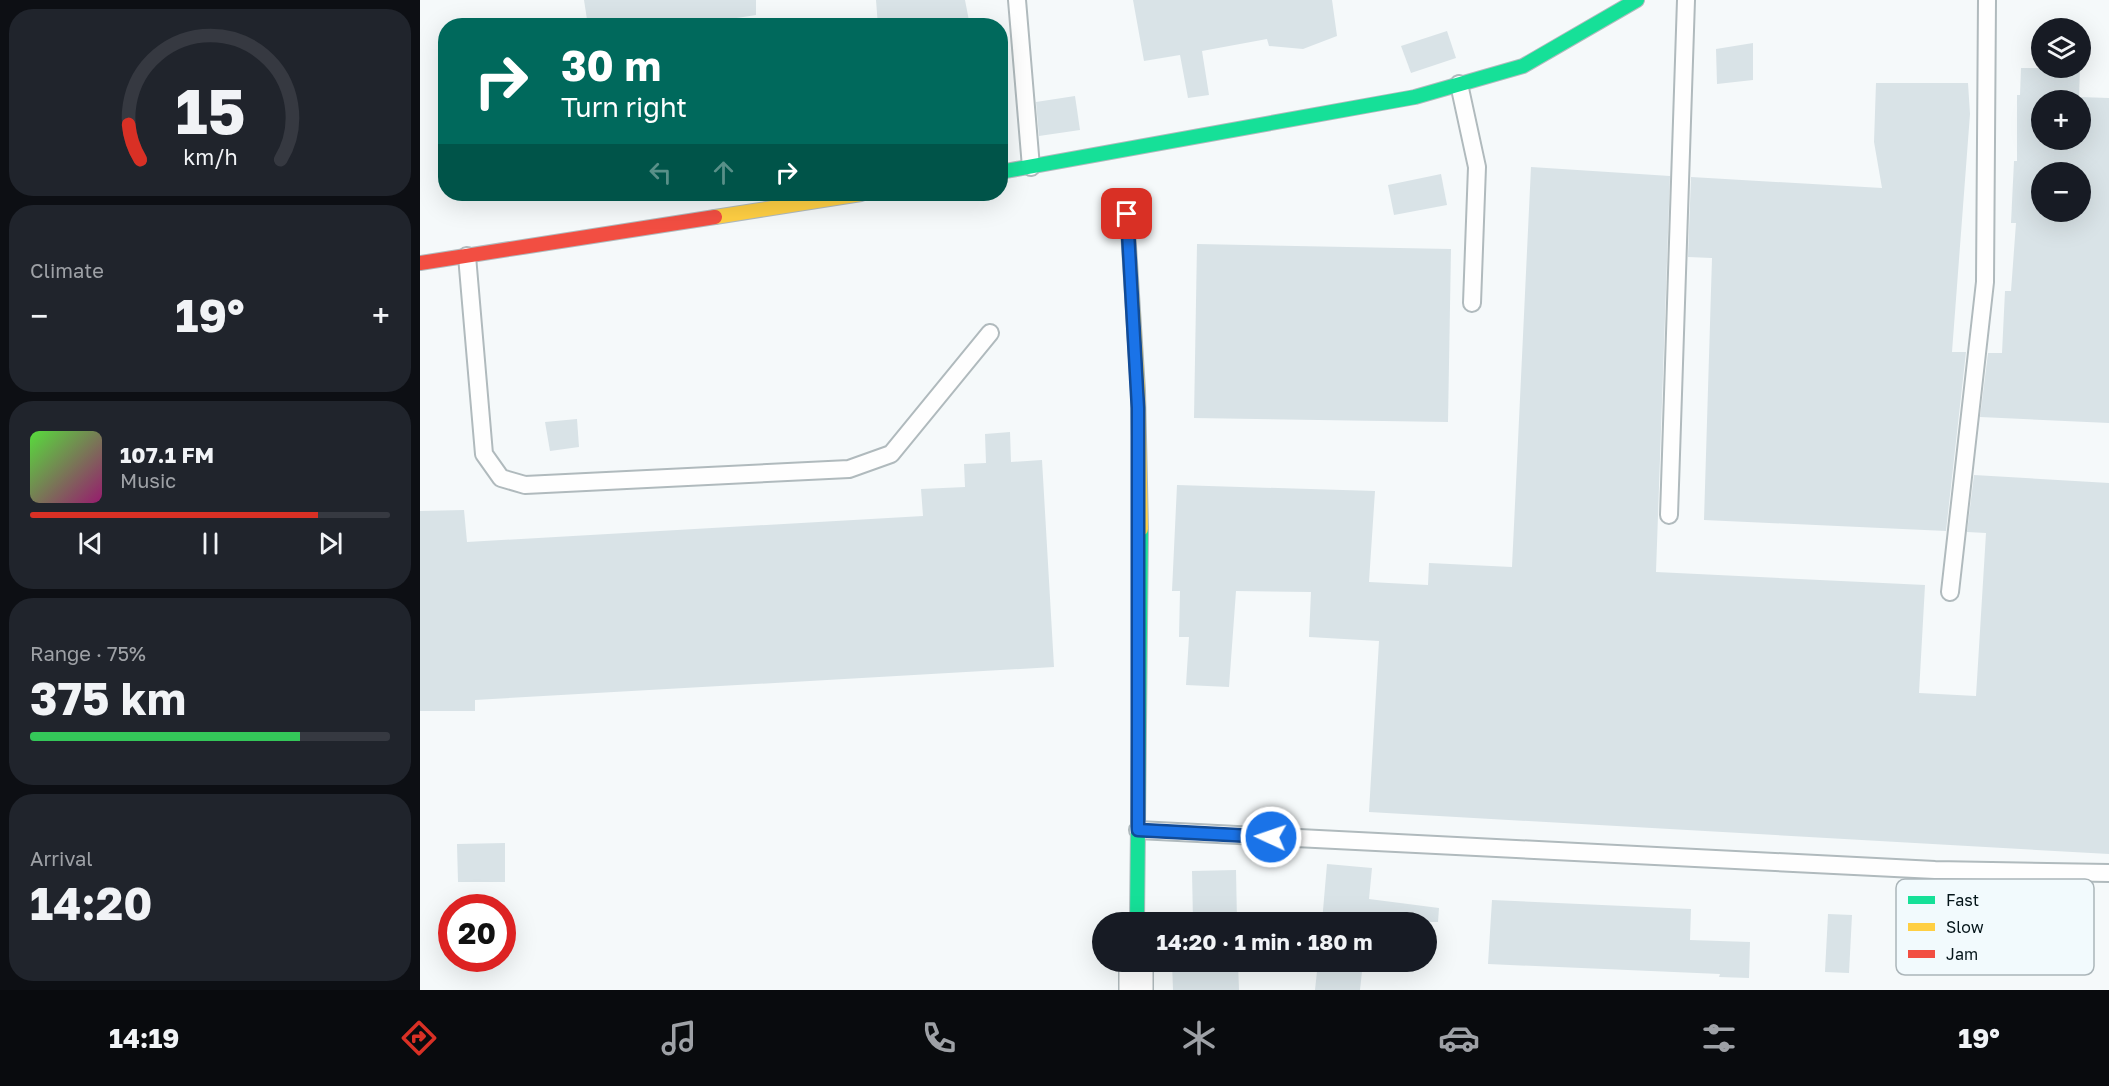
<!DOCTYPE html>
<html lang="en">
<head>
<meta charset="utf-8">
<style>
  body { margin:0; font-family:"Golos Text",sans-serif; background:#20242c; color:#f1f3f6; height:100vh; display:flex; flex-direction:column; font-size:22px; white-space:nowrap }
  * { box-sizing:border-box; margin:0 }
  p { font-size:20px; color:#9ea1a6 }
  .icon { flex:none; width:33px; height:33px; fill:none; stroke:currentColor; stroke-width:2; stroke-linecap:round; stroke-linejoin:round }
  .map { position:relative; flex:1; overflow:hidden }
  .sheet { display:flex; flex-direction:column; gap:9px; padding:9px; background:#0d0f14; width:420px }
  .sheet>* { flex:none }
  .banner { position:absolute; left:18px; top:18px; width:570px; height:183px; border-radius:24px; box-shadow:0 6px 24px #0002; background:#00695c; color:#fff; overflow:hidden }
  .tools { position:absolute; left:1611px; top:18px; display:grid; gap:12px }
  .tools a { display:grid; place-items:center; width:60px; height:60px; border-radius:50%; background:#171b24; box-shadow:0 6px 24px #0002; font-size:30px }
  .speed { position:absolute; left:18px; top:894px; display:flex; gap:12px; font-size:30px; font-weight:700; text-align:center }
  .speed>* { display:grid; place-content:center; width:78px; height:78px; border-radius:50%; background:#171b24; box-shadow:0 6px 24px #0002; line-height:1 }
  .speed .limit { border:9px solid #d22; background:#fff; color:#111 }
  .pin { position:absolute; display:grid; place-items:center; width:51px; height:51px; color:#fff; margin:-26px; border-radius:12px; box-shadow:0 3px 9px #0006 }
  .me { position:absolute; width:66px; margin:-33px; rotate:273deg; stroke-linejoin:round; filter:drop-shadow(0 0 4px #0008) }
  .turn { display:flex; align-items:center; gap:21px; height:126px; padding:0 24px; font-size:27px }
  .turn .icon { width:78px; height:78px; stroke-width:2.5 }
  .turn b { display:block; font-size:42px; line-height:51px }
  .lanes { display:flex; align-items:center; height:57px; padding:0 24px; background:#0003; justify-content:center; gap:30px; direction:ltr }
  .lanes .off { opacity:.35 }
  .big { font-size:45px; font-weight:700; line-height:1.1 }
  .sheet .card { flex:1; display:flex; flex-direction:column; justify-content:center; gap:9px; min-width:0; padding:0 21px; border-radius:24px; background:#20242c }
  .sheet .dial { align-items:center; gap:0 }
  .dial svg { height:156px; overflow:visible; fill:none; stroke:#363941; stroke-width:7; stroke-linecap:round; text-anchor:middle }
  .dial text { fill:#f1f3f6; stroke:none }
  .song { display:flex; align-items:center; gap:18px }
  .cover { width:72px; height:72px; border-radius:9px; background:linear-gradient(135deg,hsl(110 70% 55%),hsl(320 70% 35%)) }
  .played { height:6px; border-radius:3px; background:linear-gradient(90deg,#d93025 80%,#363941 80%) }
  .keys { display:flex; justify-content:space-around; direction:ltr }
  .heat { display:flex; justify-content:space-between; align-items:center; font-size:33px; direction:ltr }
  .charge { height:9px; border-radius:4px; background:linear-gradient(90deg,#34c759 75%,#363941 0) }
  .trip { position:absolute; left:672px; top:912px; width:345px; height:60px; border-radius:30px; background:#171b24; box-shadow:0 6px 24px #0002; font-weight:700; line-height:60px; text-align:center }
  .tab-bar { display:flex; height:96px; justify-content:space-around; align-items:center; background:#090b0e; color:#9ea1a6 }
  .tab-bar .icon { width:42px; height:42px }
  .tab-bar .active { color:#d93025 }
  .tab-bar b { font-size:27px; color:#f1f3f6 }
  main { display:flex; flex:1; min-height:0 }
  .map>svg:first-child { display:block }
  .building { fill:#d9e3e7; fill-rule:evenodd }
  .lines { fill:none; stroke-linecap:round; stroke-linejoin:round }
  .lane-casing { stroke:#b0babd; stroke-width:20 }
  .street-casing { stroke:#b0babd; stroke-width:36 }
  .fast-casing { stroke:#b0babd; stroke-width:16 }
  .slow-casing { stroke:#b0babd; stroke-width:16 }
  .jam-casing { stroke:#b0babd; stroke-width:16 }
  .lane { stroke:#fefefe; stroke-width:16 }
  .street { stroke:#fefefe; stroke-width:33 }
  .fast { stroke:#16e098; stroke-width:14 }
  .slow { stroke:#ffcf43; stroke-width:14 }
  .jam { stroke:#f24e42; stroke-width:14 }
  .route-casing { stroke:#114b97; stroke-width:15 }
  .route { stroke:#1a73e8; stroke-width:10 }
  .key { fill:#f2fafd; stroke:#abb5b9; stroke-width:1.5 }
  .key-label { font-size:16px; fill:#05151a }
</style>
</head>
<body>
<main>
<section class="sheet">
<div class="card dial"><svg viewBox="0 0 100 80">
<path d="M14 69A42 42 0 1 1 86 69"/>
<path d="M14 69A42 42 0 0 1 8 51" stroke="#d93025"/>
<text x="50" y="56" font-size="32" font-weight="700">15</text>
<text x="50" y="72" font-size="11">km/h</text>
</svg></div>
<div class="card"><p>Climate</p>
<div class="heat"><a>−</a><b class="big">19°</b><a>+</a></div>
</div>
<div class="card">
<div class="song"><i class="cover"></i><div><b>107.1 FM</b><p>Music</p></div></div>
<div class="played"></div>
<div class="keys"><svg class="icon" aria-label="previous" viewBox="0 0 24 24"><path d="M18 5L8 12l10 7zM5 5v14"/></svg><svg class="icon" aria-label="pause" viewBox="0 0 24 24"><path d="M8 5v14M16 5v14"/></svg><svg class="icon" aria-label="next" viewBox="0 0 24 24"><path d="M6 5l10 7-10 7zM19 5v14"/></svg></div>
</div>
<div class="card"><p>Range · 75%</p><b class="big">375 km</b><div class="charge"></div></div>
<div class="card"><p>Arrival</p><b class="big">14:20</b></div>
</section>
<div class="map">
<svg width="1689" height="990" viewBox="0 0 1689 990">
  <rect width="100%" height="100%" fill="#f5f9fa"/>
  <!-- building -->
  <g class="building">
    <path d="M 164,0 L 336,0 L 336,15 L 265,26 L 168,26 Z"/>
    <path d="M 456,0 L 545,0 L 550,26 L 458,26 Z"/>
    <path d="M 713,0 L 912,0 L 917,36 L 883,49 L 849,46 L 847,39 L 782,51 L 789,95 L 768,98 L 760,55 L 724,61 Z"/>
    <path d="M 1027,31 L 1036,58 L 991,73 L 981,46 Z"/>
    <path d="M 1333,43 L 1333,80 L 1297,84 L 1296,49 Z"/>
    <path d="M 1601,68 L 1660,68 L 1659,97 L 1689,98 L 1689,423 L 1560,417 L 1568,353 L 1582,353 L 1585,291 L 1591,291 L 1596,223 L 1591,223 L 1594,161 L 1597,161 L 1597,95 L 1600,95 ZM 1622,100 L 1660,100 L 1660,140 L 1622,140 ZM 1622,172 L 1660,172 L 1660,212 L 1622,212 Z"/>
    <path d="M 1456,83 L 1548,83 L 1550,114 L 1532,352 L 1546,352 L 1526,531 L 1284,520 L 1292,258 L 1268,257 L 1271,177 L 1462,188 L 1454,142 Z"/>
    <path d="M 655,96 L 660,130 L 619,136 L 616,102 Z"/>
    <path d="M 1111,167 L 1250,176 L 1236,572 L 1505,585 L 1499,693 L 1556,696 L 1566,533 L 1547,532 L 1554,475 L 1689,483 L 1689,854 L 949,812 L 959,641 L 889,637 L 891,592 L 816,591 L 809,687 L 766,685 L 769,637 L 759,637 L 760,591 L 752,591 L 757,485 L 955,491 L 949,582 L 1008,585 L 1009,563 L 1092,567 Z"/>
    <path d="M 1021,174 L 1027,205 L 974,215 L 968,185 Z"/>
    <path d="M 777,244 L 1031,249 L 1028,422 L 774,418 Z"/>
    <path d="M 157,419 L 159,447 L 130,451 L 125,422 Z"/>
    <path d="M 590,432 L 591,462 L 622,460 L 634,667 L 55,700 L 55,711 L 0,711 L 0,511 L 44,510 L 47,542 L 503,516 L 501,489 L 545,487 L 544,464 L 566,463 L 565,434 Z"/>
    <path d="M 85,843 L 85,882 L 38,882 L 37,844 Z"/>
    <path d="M 907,864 L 952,868 L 949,899 L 1019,908 L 1018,922 L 902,922 Z"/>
    <path d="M 816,870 L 817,922 L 773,922 L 772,871 Z"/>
    <path d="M 1072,900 L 1271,909 L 1270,940 L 1330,942 L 1329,978 L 1299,977 L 1300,974 L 1068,964 Z"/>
    <path d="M 1408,914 L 1432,915 L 1429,973 L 1405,972 Z"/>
    <path d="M 752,962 L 818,962 L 819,990 L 753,990 Z"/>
    <path d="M 898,962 L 943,962 L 940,990 L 895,990 Z"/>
  </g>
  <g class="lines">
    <defs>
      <g id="lane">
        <path d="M 597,0 L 611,167"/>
        <path d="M 1039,84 L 1057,167 L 1052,303"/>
        <path d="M 47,256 L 64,454 L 81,478 L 105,485 L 429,469 L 471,454 L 570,333"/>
        <path d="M 1249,515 L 1266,0"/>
        <path d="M 1530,592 L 1565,282 L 1567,0"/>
        <path d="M 718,830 L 1515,870 L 1689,873"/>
      </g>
      <path id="street" d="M 716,990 L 716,962"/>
      <g id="fast">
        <path d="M 580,172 L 995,97 L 1103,66 L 1217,0"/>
        <path d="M 717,922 L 721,529"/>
      </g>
      <g id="slow">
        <path d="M 707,214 L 718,391 L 721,529"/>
        <path d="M 295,217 L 441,194"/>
      </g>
      <path id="jam" d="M 0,263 L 295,217"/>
    </defs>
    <!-- lane casing -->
    <use href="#lane" class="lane-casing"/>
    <!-- street casing -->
    <use href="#street" class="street-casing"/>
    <!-- fast casing -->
    <use href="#fast" class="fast-casing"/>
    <!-- slow casing -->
    <use href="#slow" class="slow-casing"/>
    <!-- jam casing -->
    <use href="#jam" class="jam-casing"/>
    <!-- lane -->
    <use href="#lane" class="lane"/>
    <!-- street -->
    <use href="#street" class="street"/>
    <!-- fast -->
    <use href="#fast" class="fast"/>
    <!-- slow -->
    <use href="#slow" class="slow"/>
    <!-- jam -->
    <use href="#jam" class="jam"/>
  </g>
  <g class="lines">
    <defs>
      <path id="route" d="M 707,214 L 718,408 L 718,830 L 851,837"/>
    </defs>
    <!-- route casing -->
    <use href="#route" class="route-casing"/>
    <!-- route -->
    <use href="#route" class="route"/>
  </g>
  <!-- legend -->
  <rect x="1476" y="879" width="198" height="96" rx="9" class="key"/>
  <rect x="1488" y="896" width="27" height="8" fill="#16e098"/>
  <rect x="1488" y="923" width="27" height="8" fill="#ffcf43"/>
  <rect x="1488" y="950" width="27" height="8" fill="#f24e42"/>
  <g class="key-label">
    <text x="1526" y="906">Fast</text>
    <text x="1526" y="933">Slow</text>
    <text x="1526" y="960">Jam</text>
  </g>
</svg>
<div class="tools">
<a><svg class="icon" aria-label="layers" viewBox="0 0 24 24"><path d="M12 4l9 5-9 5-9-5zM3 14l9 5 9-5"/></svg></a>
<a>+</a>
<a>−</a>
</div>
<div class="speed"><div class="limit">20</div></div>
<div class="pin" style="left:707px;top:214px;background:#d93025"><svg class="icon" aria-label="arrive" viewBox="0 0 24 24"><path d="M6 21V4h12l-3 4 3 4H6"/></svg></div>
<svg class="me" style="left:851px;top:837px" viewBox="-20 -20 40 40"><circle r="17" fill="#1a73e8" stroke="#fff" stroke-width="3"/><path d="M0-11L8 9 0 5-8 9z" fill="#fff"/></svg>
<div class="trip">14:20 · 1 min · 180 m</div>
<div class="banner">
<div class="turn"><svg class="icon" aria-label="right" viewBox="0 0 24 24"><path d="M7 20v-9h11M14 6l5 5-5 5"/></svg><div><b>30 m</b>Turn right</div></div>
<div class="lanes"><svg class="icon off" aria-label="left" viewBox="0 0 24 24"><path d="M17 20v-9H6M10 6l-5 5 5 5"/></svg><svg class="icon off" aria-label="ahead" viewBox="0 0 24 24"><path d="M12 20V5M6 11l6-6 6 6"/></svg><svg class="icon" aria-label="right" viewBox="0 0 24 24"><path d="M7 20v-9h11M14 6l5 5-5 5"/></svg></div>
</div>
</div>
</main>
<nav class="tab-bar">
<b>14:19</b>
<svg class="icon active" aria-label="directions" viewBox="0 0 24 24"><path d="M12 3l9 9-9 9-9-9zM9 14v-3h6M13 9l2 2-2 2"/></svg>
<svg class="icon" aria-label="music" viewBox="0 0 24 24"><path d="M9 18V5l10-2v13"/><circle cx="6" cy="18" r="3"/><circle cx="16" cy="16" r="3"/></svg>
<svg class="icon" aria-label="phone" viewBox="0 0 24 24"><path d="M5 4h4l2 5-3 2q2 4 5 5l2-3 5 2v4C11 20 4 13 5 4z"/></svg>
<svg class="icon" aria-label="climate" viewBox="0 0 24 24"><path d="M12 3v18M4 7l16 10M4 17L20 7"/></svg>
<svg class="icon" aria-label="car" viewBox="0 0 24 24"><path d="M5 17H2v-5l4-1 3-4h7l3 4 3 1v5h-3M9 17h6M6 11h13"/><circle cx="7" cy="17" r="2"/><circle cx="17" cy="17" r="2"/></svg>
<svg class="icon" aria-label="filters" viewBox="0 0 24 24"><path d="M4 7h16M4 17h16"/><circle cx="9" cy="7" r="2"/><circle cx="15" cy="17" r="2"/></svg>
<b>19°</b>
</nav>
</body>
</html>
